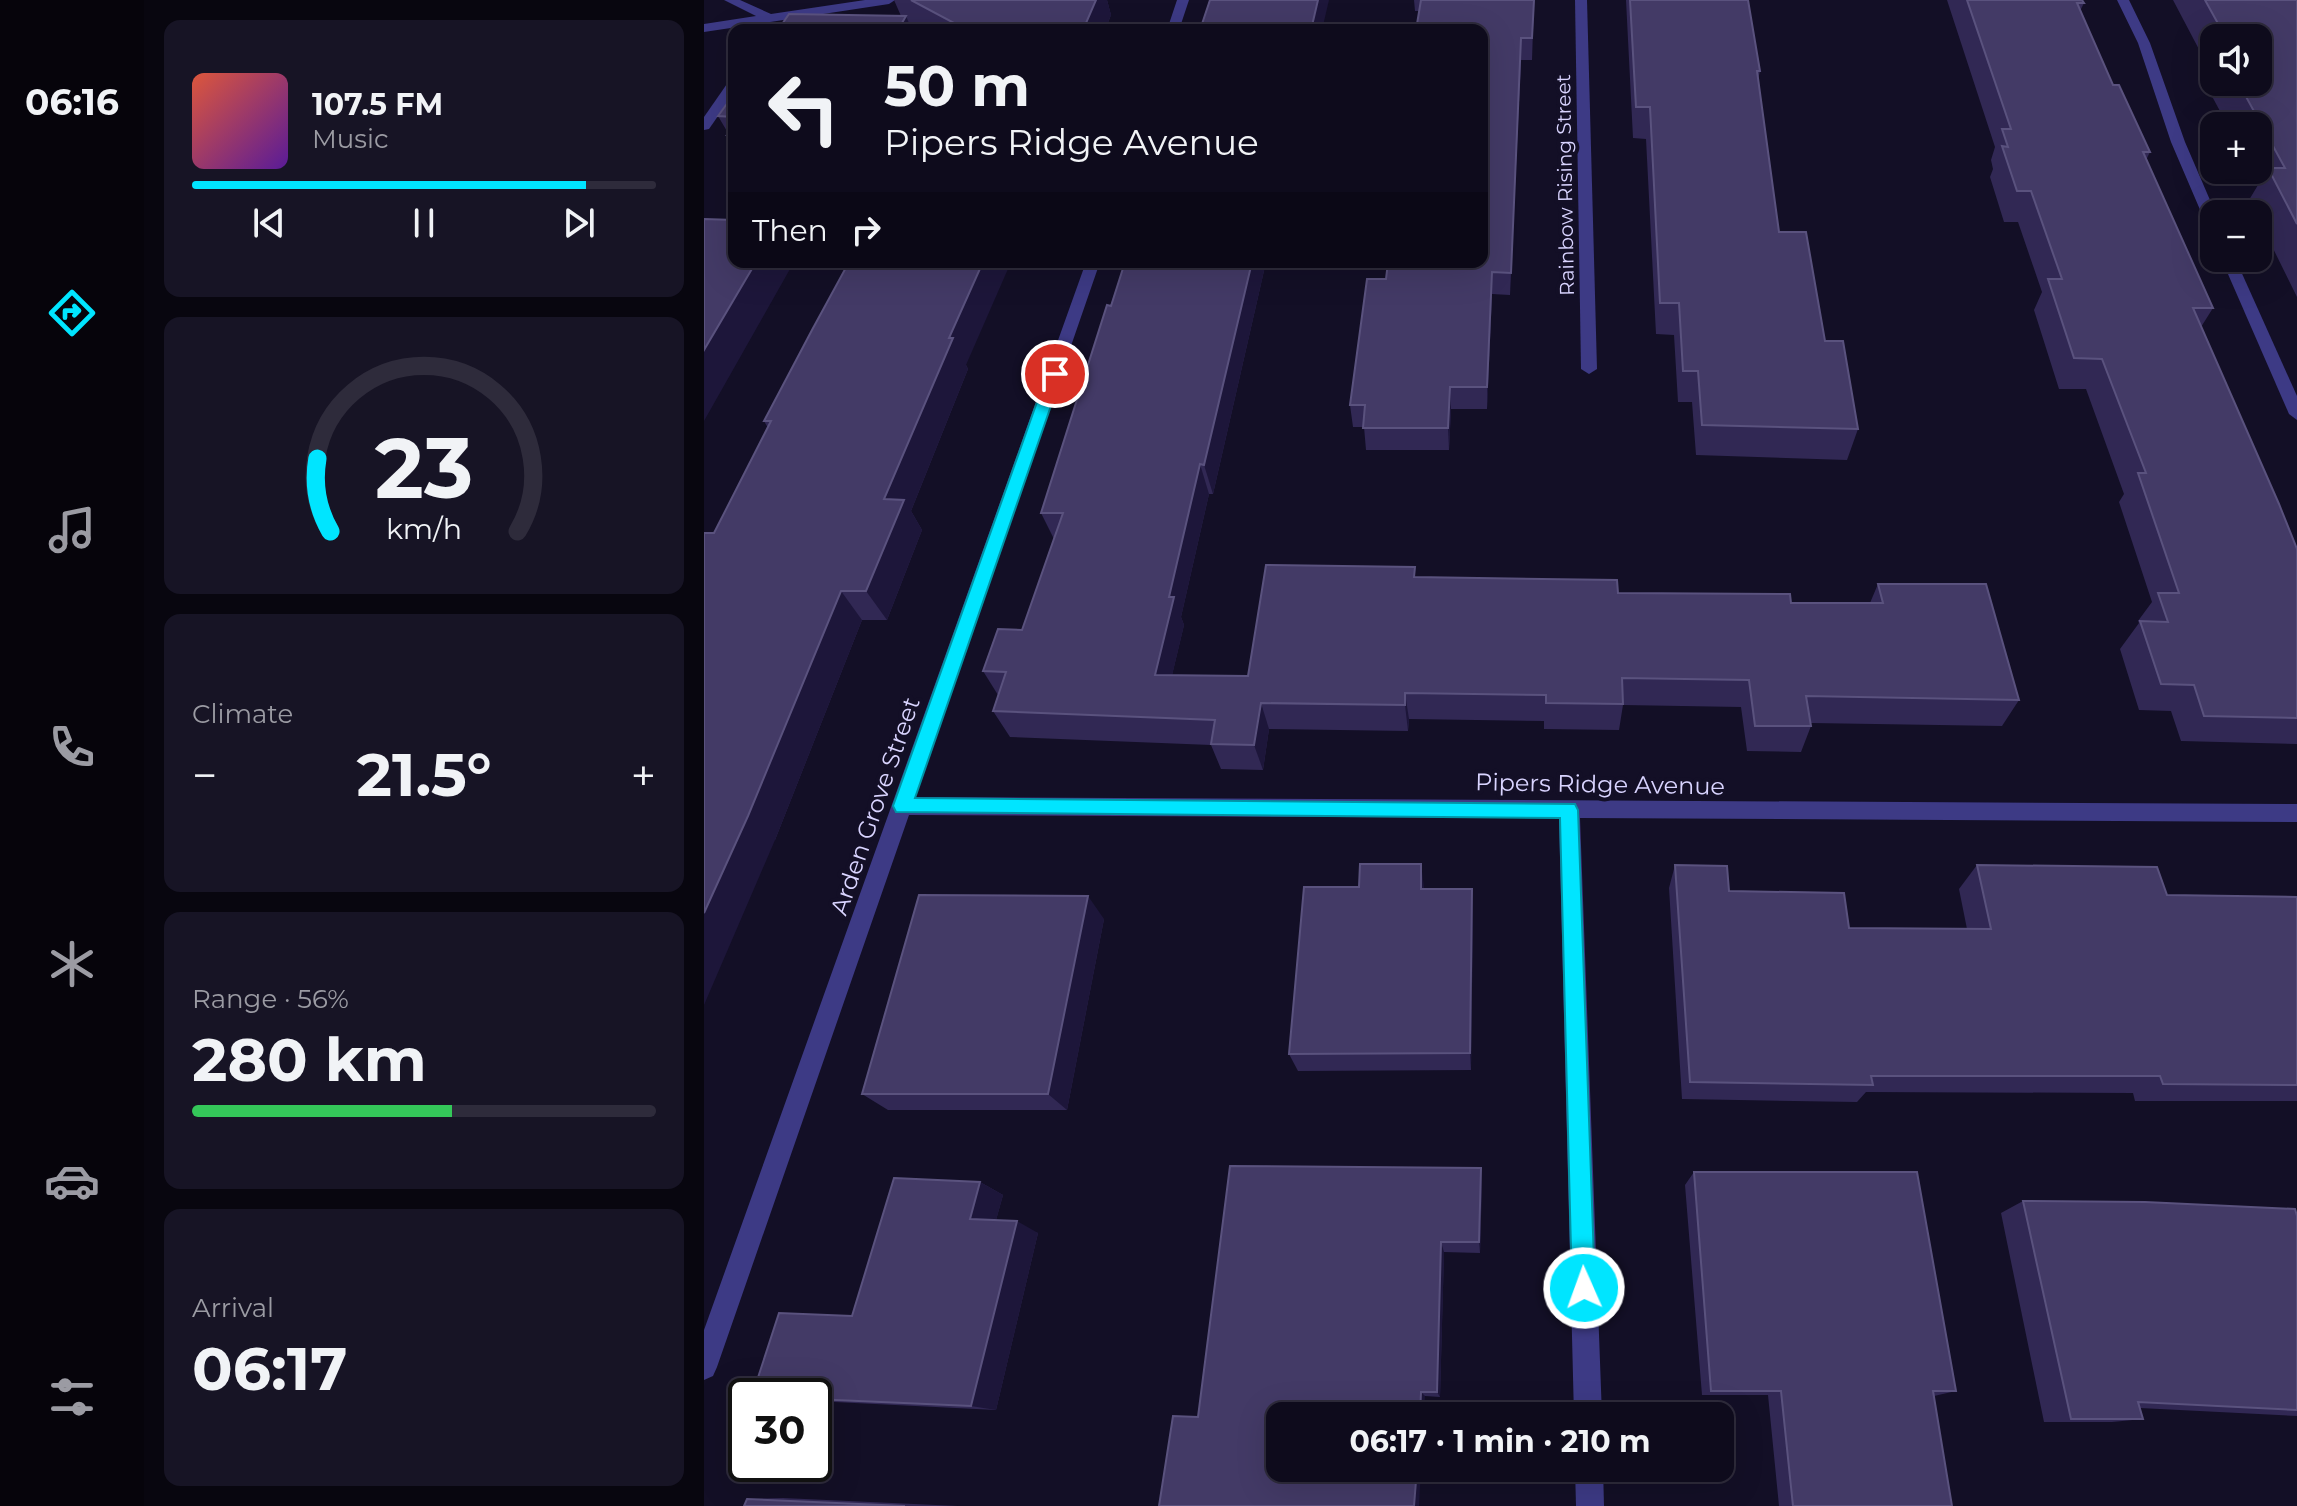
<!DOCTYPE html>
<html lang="en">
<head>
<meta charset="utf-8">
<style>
  body { margin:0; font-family:Montserrat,sans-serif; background:#171425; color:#f1f3f6; height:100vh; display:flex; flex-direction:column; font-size:30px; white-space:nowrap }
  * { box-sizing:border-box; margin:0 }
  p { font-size:26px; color:#9b9ba3 }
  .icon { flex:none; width:44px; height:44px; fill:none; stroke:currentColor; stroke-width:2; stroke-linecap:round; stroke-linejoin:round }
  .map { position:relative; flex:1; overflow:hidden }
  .side { display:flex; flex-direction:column; gap:20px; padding:20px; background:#08060f; width:560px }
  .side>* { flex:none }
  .hud { position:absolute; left:24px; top:24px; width:760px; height:244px; border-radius:16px; box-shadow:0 8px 32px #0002,0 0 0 2px #2e2b3b; background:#0e0b1c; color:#f1f3f6; overflow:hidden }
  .tools { position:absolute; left:1496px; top:24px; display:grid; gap:16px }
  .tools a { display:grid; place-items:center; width:72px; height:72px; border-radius:16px; background:#0e0b1c; box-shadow:0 8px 32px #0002,0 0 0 2px #2e2b3b; font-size:40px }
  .speed { position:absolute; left:24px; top:1378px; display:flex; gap:16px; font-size:40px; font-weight:700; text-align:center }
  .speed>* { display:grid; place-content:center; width:104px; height:104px; border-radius:50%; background:#0e0b1c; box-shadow:0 8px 32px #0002,0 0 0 2px #2e2b3b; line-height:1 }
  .speed .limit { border:4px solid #111; border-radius:12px; background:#fff; color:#111 }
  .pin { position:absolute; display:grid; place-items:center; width:68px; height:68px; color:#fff; margin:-34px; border:4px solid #fff; border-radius:50%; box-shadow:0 2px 8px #0007 }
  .me { position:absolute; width:88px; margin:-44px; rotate:358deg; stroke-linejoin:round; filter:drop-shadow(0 0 6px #0008) }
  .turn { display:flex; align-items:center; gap:28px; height:168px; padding:0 24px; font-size:36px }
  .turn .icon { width:104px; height:104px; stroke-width:2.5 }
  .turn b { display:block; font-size:56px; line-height:68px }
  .then { display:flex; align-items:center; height:76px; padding:0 24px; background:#0003; gap:16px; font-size:30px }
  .big { font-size:60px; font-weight:700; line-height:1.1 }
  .side .card { flex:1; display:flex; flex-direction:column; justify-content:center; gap:12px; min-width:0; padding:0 28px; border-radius:16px; background:#171425 }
  .side .dial { align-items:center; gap:0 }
  .dial svg { height:208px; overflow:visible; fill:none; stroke:#2e2b3b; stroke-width:7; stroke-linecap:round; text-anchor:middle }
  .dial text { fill:#f1f3f6; stroke:none }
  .song { display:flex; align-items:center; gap:24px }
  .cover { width:96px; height:96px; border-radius:12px; background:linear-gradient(135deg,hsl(10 70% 55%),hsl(270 70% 35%)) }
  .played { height:8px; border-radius:4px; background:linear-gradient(90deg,#00e5ff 85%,#2e2b3b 85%) }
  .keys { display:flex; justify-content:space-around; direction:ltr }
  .heat { display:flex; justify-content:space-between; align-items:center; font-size:44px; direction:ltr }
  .charge { height:12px; border-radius:6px; background:linear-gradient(90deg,#34c759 56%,#2e2b3b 0) }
  .trip { position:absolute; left:562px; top:1402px; width:468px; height:80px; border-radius:16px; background:#0e0b1c; box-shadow:0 8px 32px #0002,0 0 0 2px #2e2b3b; font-weight:700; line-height:80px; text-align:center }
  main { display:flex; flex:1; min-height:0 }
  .menu { display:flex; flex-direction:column; width:144px; justify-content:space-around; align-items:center; background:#06040b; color:#9b9ba3 }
  .menu .icon { width:56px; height:56px }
  .menu .current { color:#00e5ff }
  .menu b { font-size:36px; color:#f1f3f6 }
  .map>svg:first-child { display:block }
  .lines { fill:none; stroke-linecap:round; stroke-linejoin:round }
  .street { fill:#3d3a85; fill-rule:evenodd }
  .wall { fill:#312854; fill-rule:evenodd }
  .shaded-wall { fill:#1d163a }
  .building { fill:#433a66; stroke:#5a527e; stroke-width:2 }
  .route { fill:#00e5ff; stroke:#0095a6; stroke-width:2 }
  .labels { text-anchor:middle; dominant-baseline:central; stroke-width:8; stroke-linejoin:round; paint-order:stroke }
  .far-street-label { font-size:20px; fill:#d9d4ff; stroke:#130f26 }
  .street-label { font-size:24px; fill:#d9d4ff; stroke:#130f26 }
</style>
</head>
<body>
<main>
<nav class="menu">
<b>06:16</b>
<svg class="icon current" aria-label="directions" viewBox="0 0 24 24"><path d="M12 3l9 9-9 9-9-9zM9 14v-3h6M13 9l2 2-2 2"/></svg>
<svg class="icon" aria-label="music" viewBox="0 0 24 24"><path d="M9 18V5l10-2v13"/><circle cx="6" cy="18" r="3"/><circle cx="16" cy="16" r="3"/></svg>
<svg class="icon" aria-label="phone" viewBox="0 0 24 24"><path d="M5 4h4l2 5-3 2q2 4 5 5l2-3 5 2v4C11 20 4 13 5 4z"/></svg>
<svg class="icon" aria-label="climate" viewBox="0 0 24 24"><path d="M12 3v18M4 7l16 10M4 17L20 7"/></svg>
<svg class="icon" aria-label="car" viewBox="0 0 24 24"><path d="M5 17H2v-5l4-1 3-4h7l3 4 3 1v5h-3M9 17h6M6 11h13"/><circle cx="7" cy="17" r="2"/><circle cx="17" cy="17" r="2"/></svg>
<svg class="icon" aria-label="filters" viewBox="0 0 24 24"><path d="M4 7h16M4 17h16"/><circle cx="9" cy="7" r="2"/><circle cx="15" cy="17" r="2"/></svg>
</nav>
<section class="side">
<div class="card">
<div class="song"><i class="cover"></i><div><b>107.5 FM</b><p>Music</p></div></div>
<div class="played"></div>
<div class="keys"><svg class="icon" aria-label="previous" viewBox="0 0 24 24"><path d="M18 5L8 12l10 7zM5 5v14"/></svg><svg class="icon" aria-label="pause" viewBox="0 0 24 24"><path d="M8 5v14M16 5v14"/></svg><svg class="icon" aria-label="next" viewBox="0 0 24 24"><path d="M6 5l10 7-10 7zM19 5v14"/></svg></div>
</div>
<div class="card dial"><svg viewBox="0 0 100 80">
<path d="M14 69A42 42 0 1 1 86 69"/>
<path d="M14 69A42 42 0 0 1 9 41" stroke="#00e5ff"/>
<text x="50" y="56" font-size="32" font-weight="700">23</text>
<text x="50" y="72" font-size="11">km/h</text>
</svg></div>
<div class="card"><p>Climate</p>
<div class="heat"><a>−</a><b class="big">21.5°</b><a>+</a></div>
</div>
<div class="card"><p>Range · 56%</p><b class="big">280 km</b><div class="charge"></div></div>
<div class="card"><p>Arrival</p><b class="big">06:17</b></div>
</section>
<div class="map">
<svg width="1593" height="1506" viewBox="0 0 1593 1506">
  <rect width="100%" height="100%" fill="#130f26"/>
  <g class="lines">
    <!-- street -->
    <g class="street">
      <path d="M 20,0 L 36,0 L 67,14 L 161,0 L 191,0 L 185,4 L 0,32 L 0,24 L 52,16 Z"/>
      <path d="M 473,0 L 485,0 L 475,30 L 463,30 Z"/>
      <path d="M 871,0 L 883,0 L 893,369 L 885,374 L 877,369 Z"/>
      <path d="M 1413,0 L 1425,0 L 1446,43 L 1481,142 L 1512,214 L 1510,230 L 1503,226 L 1467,142 L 1434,43 Z"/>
      <path d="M 30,80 L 30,93 L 5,129 L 0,130 L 0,117 L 25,81 Z"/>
      <path d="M 1517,258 L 1531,258 L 1593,396 L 1593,420 L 1585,414 Z"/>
      <path d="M 382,262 L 396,262 L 211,797 L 1593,804 L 1593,822 L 876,818 L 898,1416 L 870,1416 L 855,818 L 205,815 L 13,1367 L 9,1376 L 0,1380 L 0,1330 Z"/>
      <path d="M 871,1468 L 899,1468 L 900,1506 L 872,1506 Z"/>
    </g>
  </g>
  <!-- wall -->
  <g class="wall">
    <path d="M 190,0 L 403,0 L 407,15 L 401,30 L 216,30 L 206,24 L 208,30 L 74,30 L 197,16 Z"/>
    <path d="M 710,0 L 830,0 L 828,60 L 817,60 L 806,295 L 788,294 L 783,409 L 747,409 L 745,450 L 662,450 L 660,427 L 649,427 L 646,405 L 682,279 L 778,262 L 715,11 L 711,11 Z"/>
    <path d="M 922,0 L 1044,0 L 1056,71 L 1054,80 L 1075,232 L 1121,341 L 1154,429 L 1143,460 L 992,455 L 988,402 L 974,402 L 970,335 L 952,334 L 942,139 L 929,138 Z"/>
    <path d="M 1243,0 L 1378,0 L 1380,3 L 1376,11 L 1409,85 L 1446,152 L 1442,160 L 1509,308 L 1497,327 L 1593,549 L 1593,744 L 1477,741 L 1467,711 L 1435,710 L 1416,649 L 1435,623 L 1434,621 L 1448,602 L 1415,502 L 1420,494 L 1382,389 L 1355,389 L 1330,310 L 1338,292 L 1314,222 L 1300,222 L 1286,177 L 1289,169 L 1287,160 L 1291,147 Z"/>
    <path d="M 1469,0 L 1593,0 L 1593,297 L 1554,218 L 1554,214 L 1552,214 L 1545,200 L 1554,185 L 1546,170 L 1554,170 L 1554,126 L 1524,126 L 1503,87 L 1509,76 ZM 1510,38 L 1554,38 L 1554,82 L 1510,82 Z"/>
    <path d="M 30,94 L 30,148 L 23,135 L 24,133 L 14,116 Z"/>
    <path d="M 421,262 L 562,262 L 509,494 L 505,494 L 477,617 L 480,625 L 468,675 L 544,676 L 712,577 L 914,593 L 1087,603 L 1166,603 L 1174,584 L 1315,700 L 1298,726 L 1107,723 L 1107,726 L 1097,752 L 1043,751 L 1037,707 L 919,705 L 915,730 L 840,729 L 840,721 L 705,719 L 704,731 L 565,729 L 559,770 L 517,769 L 507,745 L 306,737 L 289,711 L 294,695 L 279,671 L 318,630 L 350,539 L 337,513 Z"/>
    <path d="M 262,365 L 264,369 L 207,511 L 218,530 L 183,620 L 158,620 L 71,840 L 10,533 L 64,428 L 60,421 Z"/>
    <path d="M 971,865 L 1025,891 L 1145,928 L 1263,929 L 1255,889 L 1273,865 L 1463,895 L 1591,897 L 1593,896 L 1593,1101 L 1431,1101 L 1429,1093 L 1162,1092 L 1153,1102 L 978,1099 L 965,888 Z"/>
    <path d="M 720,889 L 769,911 L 767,1070 L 594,1071 L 585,1054 Z"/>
    <path d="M 400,919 L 363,1110 L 184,1110 L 158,1094 Z"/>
    <path d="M 990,1172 L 1252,1391 L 1230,1396 L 1248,1506 L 1075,1506 L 1064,1395 L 998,1395 L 981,1185 Z"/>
    <path d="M 276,1182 L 299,1195 L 292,1220 L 334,1233 L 292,1410 L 110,1401 L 110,1396 L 148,1316 Z"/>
    <path d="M 778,1182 L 776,1253 L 740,1252 L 736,1397 L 721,1396 L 494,1417 Z"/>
    <path d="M 1319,1201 L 1593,1216 L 1593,1416 L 1436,1408 L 1439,1419 L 1408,1422 L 1340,1422 L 1297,1213 Z"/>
    <path d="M 79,1498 L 254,1506 L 40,1506 L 43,1499 Z"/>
  </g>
  <!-- shaded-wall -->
  <g class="shaded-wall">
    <path d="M 392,0 L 403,0 L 407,15 L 401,30 L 379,30 Z"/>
    <path d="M 614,0 L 625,0 L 618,30 L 607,30 Z"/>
    <path d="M 202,16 L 208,30 L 194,30 Z"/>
    <path d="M 817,38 L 817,60 L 806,295 L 807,273 Z"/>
    <path d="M 52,262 L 90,262 L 0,421 L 0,350 Z"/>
    <path d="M 279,262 L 307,262 L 262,365 L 264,369 L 207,511 L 218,530 L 183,620 L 162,591 L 180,499 L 245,338 Z"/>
    <path d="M 548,262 L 562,262 L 509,494 L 500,465 Z"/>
    <path d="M 788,272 L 788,294 L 783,409 L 783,387 Z"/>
    <path d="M 746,387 L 747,409 L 745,450 L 744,428 Z"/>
    <path d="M 496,464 L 505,494 L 477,617 L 480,625 L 462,701 L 451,675 L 465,597 Z"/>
    <path d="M 137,591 L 158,620 L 71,840 L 0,1005 L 0,913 Z"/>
    <path d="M 701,693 L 705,719 L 704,731 L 701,705 Z"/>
    <path d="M 557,703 L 565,729 L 559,770 L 550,745 Z"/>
    <path d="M 717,864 L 720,887 L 720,911 L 717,889 Z"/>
    <path d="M 768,889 L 769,911 L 767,1070 L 766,1053 Z"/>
    <path d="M 384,896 L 400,919 L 363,1110 L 344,1094 Z"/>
    <path d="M 777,1168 L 778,1182 L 776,1253 L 775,1242 Z"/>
    <path d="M 276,1182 L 299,1195 L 289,1231 L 266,1219 Z"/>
    <path d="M 313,1221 L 334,1233 L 292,1410 L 267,1406 Z"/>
    <path d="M 737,1242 L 740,1252 L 736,1397 L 733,1392 Z"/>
    <path d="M 717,1392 L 721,1396 L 720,1416 L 716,1416 Z"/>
    <path d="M 713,1468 L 717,1468 L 715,1506 L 710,1506 Z"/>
  </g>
  <!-- building -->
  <g class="building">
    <path d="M 207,0 L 392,0 L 379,30 L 263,30 Z"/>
    <path d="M 506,0 L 614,0 L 607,30 L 504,30 L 505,27 L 497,27 Z"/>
    <path d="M 717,0 L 830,0 L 828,38 L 817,38 L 807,273 L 788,272 L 783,387 L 746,387 L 744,428 L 659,428 L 661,405 L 646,405 L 663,279 L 682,279 L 684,262 L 778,262 L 778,30 L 712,30 Z"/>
    <path d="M 926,0 L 1044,0 L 1056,71 L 1053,71 L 1075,232 L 1102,232 L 1121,341 L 1139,341 L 1154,429 L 998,425 L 994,371 L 979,371 L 975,303 L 956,303 L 946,107 L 932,107 Z"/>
    <path d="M 1263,0 L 1378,0 L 1380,3 L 1373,3 L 1409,85 L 1415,85 L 1446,152 L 1439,152 L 1509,308 L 1489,308 L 1575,504 L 1593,549 L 1593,718 L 1500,716 L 1490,685 L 1457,684 L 1436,621 L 1464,622 L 1454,593 L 1475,593 L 1434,473 L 1442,473 L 1398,359 L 1370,358 L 1344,279 L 1358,279 L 1327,191 L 1313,191 L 1298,146 L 1304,147 L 1298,129 L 1307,129 Z"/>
    <path d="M 1501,0 L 1593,0 L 1593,224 L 1564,168 L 1581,168 L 1534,82 L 1554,82 L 1554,38 L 1522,38 Z"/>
    <path d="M 85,14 L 202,16 L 194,30 L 74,30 Z"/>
    <path d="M 30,94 L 30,117 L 14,116 Z"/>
    <path d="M 30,125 L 30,135 L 23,135 Z"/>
    <path d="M 0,219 L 30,220 L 30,262 L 52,262 L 0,350 Z"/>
    <path d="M 145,262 L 279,262 L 245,338 L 249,338 L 180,499 L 200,500 L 162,591 L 137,591 L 44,816 L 0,913 L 0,533 L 10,533 L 67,421 L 60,421 L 108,330 Z"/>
    <path d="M 421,262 L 548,262 L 500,465 L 496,464 L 465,597 L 470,597 L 451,675 L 544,676 L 562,565 L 711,567 L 710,577 L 913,580 L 914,593 L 1086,594 L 1087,603 L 1179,603 L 1174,584 L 1282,584 L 1315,700 L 1102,696 L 1107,726 L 1051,726 L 1045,680 L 918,678 L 919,704 L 842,703 L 842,695 L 701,693 L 701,705 L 557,703 L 550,745 L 507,744 L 511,720 L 289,711 L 302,672 L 279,671 L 294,629 L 318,630 L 359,513 L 337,513 L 403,305 L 407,306 Z"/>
    <path d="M 656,864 L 717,864 L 717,889 L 768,889 L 766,1053 L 585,1054 L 600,887 L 655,887 Z"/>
    <path d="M 971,865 L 1023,866 L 1025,891 L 1140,893 L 1145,928 L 1287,929 L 1273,865 L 1453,867 L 1463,895 L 1593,897 L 1593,1085 L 1459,1084 L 1456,1076 L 1167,1076 L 1169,1085 L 986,1082 Z"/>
    <path d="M 215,895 L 384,896 L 344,1094 L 158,1094 Z"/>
    <path d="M 526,1166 L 777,1168 L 775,1242 L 737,1242 L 733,1392 L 717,1392 L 716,1416 L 576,1416 L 576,1468 L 713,1468 L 710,1506 L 455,1506 L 469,1416 L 494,1417 Z"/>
    <path d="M 990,1172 L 1213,1172 L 1252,1391 L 1229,1391 L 1248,1506 L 1089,1506 L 1077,1391 L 1007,1391 Z"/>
    <path d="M 190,1178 L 276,1182 L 266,1219 L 313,1221 L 267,1406 L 110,1399 L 110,1396 L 48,1396 L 75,1313 L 148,1316 Z"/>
    <path d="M 1319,1201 L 1441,1202 L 1591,1209 L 1593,1216 L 1593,1410 L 1434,1402 L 1439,1419 L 1367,1419 Z"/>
    <path d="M 43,1499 L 201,1506 L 40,1506 Z"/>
  </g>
  <!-- route -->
  <path class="route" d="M 351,369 L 358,374 L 211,798 L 871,804 L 874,810 L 891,1288 L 888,1297 L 880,1300 L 871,1297 L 868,1288 L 856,818 L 192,812 L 189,806 L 343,374 Z"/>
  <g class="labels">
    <!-- far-street labels -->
    <g class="far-street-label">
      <text transform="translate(861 185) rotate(-91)">Rainbow Rising Street</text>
    </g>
    <!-- street labels -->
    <g class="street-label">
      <text transform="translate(896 784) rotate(1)">Pipers Ridge Avenue</text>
      <text transform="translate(171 806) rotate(-71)">Arden Grove Street</text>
    </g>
  </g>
</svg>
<div class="tools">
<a><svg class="icon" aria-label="sound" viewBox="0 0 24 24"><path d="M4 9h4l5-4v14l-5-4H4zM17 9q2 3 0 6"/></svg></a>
<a>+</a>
<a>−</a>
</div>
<div class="speed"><div class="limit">30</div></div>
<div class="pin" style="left:351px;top:374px;background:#d93025"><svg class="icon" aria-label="arrive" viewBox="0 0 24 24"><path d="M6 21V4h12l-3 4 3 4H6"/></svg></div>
<svg class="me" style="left:880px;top:1288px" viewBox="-20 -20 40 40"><circle r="17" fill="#00e5ff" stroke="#fff" stroke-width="3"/><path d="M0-11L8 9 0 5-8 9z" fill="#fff"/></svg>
<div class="trip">06:17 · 1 min · 210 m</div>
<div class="hud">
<div class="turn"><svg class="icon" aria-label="left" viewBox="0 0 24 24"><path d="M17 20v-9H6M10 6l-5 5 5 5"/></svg><div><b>50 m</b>Pipers Ridge Avenue</div></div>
<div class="then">Then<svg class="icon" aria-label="right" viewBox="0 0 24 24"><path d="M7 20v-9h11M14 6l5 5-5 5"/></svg></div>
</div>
</div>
</main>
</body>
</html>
